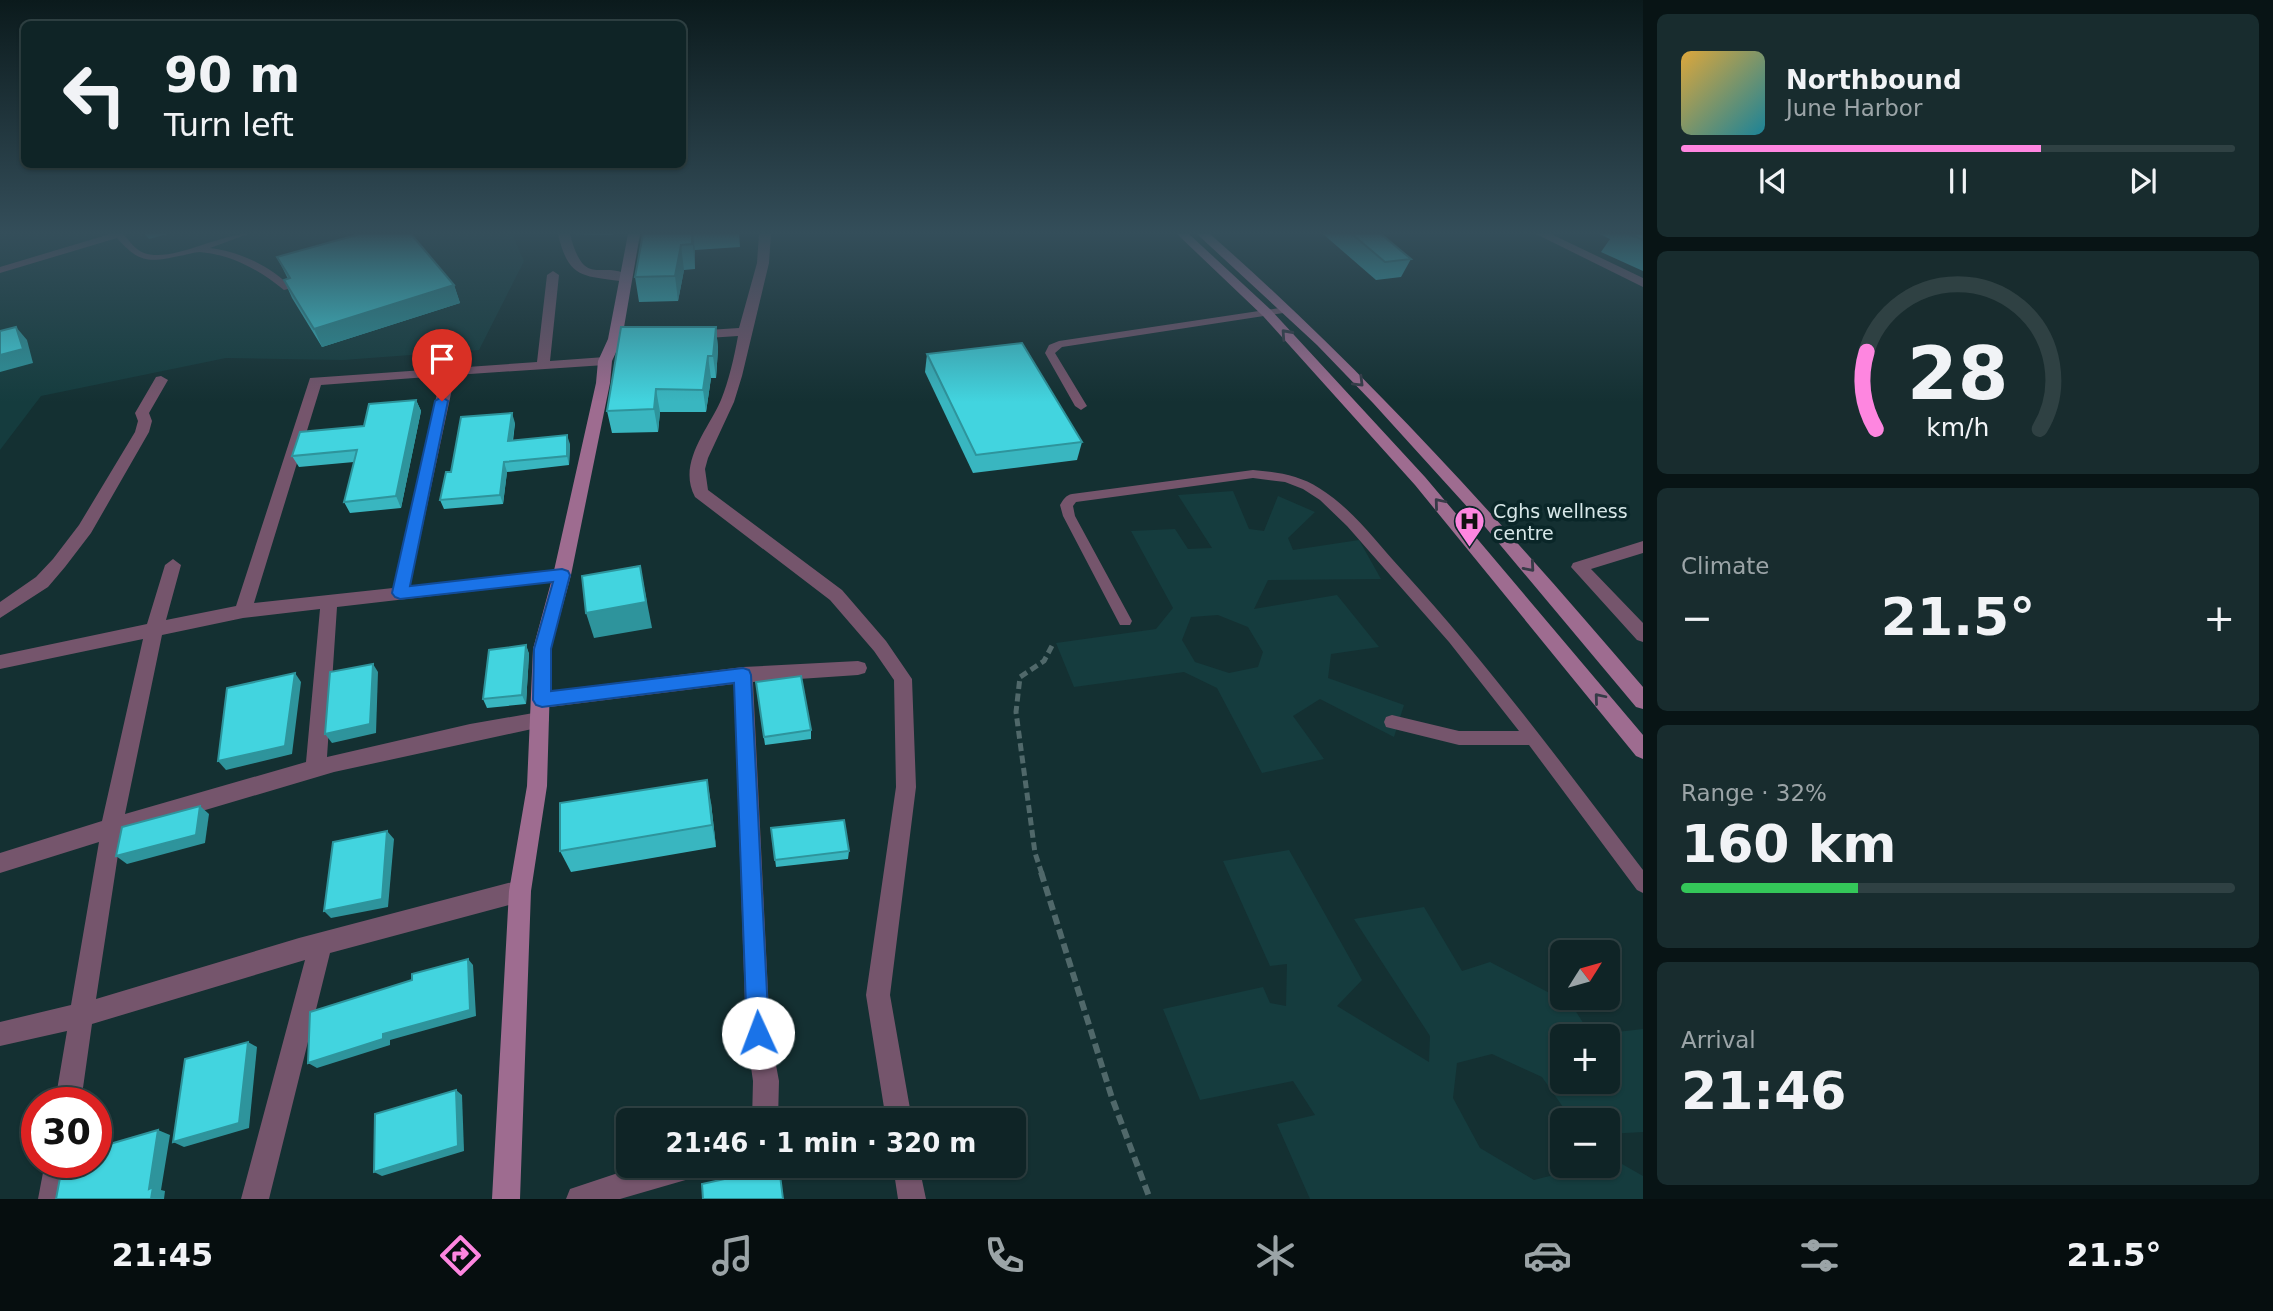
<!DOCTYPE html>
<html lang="en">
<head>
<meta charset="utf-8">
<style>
  body { margin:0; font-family:"DejaVu Sans",sans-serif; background:#182c2e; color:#f1f3f6; height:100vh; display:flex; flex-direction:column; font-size:26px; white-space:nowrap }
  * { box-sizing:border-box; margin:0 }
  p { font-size:23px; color:#9ba4a7 }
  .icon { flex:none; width:38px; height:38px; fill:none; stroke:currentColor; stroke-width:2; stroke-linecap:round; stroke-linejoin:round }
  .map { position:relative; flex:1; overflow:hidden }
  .side { display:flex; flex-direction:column; gap:14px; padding:14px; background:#081415; width:630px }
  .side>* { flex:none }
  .hud { position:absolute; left:21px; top:21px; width:665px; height:147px; border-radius:10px; box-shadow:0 2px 5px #0004,0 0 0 2px #2f4143; background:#0f2426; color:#f1f3f6; overflow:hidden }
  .needle { width:46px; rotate:53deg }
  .tools { position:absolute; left:1550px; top:940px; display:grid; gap:14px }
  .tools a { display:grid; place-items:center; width:70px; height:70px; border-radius:10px; background:#0f2426; box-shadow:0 2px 5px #0004,0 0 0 2px #2f4143; font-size:35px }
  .speed { position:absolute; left:21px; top:1087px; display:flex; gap:14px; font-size:35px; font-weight:700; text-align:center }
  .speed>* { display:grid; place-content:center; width:91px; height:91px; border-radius:50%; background:#0f2426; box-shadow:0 2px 5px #0004,0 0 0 2px #2f4143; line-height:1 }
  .speed .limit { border:10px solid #d22; background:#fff; color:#111 }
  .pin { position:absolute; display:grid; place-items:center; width:60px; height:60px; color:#fff; margin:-72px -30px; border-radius:50% 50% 50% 0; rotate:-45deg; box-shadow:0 0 7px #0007 }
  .pin .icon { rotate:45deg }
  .me { position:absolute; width:77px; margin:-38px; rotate:358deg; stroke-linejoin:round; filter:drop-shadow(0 0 5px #0008) }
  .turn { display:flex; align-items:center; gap:24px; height:147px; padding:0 28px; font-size:32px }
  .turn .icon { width:91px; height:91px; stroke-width:2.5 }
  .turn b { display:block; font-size:49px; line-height:60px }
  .big { font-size:52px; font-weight:600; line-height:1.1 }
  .side .widget { flex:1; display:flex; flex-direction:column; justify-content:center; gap:10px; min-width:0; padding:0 24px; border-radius:10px; background:#182c2e }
  .side .dial { align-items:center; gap:0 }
  .dial svg { height:182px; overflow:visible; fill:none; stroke:#2f4143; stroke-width:7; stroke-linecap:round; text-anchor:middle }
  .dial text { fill:#f1f3f6; stroke:none }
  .song { display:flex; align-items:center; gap:21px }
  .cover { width:84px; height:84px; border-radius:10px; background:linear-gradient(135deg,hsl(40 70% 55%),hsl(190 70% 35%)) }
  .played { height:7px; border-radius:4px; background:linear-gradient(90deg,#fe86e0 65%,#2f4143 65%) }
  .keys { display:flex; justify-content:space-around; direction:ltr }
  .heat { display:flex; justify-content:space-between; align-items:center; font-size:38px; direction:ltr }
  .charge { height:10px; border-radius:5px; background:linear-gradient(90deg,#34c759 32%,#2f4143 0) }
  .trip { position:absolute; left:616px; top:1108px; width:410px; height:70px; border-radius:10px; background:#0f2426; box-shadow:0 2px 5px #0004,0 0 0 2px #2f4143; font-weight:600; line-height:70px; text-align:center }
  .tabs { display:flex; height:112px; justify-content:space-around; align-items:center; background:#060e0f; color:#9ba4a7 }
  .tabs .icon { width:49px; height:49px }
  .tabs .current { color:#fe86e0 }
  .tabs b { font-size:32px; color:#f1f3f6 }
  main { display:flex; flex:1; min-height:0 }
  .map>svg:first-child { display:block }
  .built { fill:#153c3e; fill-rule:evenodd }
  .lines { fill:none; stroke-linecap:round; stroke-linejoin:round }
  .path-far1 { stroke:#50686a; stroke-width:5; stroke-dasharray:8 4.5; stroke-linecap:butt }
  .path { stroke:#50686a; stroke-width:6; stroke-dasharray:10 5; stroke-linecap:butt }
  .lane { fill:#75556c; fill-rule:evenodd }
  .street { fill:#75556c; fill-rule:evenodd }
  .secondary { fill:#9e6c90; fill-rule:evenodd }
  .wall { fill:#39b6c0 }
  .shaded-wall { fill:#2e949c }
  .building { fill:#42d4df; stroke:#2e949c; stroke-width:2 }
  .oneway { stroke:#363b47 }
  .route { fill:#1a73e8; stroke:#114b97; stroke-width:2 }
  .labels { text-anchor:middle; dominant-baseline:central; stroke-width:7; stroke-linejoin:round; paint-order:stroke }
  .poi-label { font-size:19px; fill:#d7e7e8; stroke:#0a2628; text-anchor:start }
</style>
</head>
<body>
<main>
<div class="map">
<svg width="1643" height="1199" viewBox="0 0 1643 1199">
  <rect width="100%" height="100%" fill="#143032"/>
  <!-- built -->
  <g class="built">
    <path d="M 0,234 L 512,234 L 524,261 L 479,350 L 343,360 L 226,358 L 41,396 L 0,450 Z"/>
    <path d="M 1233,491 L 1249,529 L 1264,531 L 1278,496 L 1315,512 L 1288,538 L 1293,550 L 1359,540 L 1381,579 L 1268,580 L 1254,609 L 1337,595 L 1379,647 L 1331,654 L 1328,678 L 1404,705 L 1394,737 L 1320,699 L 1293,716 L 1324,759 L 1262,773 L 1217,688 L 1184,672 L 1074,687 L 1056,643 L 1156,629 L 1173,608 L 1131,531 L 1175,529 L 1188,549 L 1212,548 L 1178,495 ZM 1218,615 L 1248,627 L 1263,652 L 1258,667 L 1229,673 L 1195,662 L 1182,640 L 1191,617 Z"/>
    <path d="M 1289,850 L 1362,980 L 1337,1006 L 1429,1062 L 1430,1036 L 1354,919 L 1424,907 L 1462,971 L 1490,962 L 1571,1004 L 1591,1035 L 1643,1029 L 1643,1132 L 1608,1134 L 1608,1120 L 1572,1120 L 1542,1077 L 1492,1054 L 1457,1063 L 1453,1098 L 1480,1148 L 1534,1180 L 1573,1170 L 1573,1166 L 1608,1166 L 1608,1156 L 1643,1176 L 1643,1199 L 1310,1199 L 1277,1124 L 1315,1115 L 1293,1081 L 1200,1100 L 1163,1009 L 1263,987 L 1270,1003 L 1286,1006 L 1287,964 L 1270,966 L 1223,861 ZM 1563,1036 L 1608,1036 L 1608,1082 L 1563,1082 Z"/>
  </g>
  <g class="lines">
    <!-- path-far1 -->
    <path class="path-far1" d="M 1042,874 L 1035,853 L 1016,712 L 1020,677 L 1044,661 L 1054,642"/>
    <!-- path -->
    <path class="path" d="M 1041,872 L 1112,1098 L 1150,1199"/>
    <!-- lane -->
    <g class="lane">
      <path d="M 110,234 L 123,234 C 129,240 135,250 144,253 C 171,263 219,234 248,234 L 210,248 C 241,252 270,266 292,288 L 284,290 C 259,270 233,255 200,252 C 194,252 186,255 179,256 C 148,263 138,262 117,238 L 0,273 L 0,267 Z"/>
      <path d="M 1286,307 L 1290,308 L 1290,312 L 1062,347 L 1055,353 L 1087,406 L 1081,410 L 1075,406 L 1045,353 L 1049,345 L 1059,341 Z"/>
      <path d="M 1253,470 C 1276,472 1299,475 1319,488 C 1352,508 1376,542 1402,570 C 1489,665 1565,768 1643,870 L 1643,893 L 1637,890 L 1529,745 L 1459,745 L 1386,727 L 1384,722 L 1386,717 L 1392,715 L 1459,731 L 1519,731 L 1449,642 L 1347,526 L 1320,500 L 1303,489 L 1285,482 L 1253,478 L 1076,502 L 1073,506 L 1075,516 L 1132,621 L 1130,625 L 1120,625 L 1063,516 L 1060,505 C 1063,500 1066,495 1072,494 Z"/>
    </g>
    <!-- street -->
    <g class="street">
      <path d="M 558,234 L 570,234 C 585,293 603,256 632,278 L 626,282 C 584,275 569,281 558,234 Z"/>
      <path d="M 759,234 L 771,234 L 769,263 L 742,376 L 734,402 L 708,458 L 705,469 L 708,490 L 842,590 L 886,641 L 912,679 L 916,787 L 890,995 L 912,1120 L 886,1120 L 866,995 L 896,787 L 894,680 L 874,651 L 830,600 L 695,497 C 677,463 708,430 721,400 C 729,380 734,358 738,336 L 692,339 L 685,335 L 692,331 L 739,328 L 757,263 Z"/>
      <path d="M 1536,234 L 1551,234 L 1643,278 L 1643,287 Z"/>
      <path d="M 553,271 L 559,275 L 550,361 L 605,357 L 612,361 L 605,365 L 455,375 L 410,586 L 562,569 L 571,575 L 562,581 L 337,607 L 327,757 L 470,724 L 539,712 L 546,714 L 549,720 L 546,726 L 334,772 L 121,835 L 96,999 L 299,938 L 520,880 L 528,883 L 531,891 L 528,899 L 520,902 L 330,953 L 269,1199 L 241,1199 L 305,960 L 92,1024 L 81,1102 L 55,1102 L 67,1031 L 0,1046 L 0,1022 L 71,1005 L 99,842 L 0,873 L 0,853 L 102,821 L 143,639 L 0,669 L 0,655 L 147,624 L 165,565 L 173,559 L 181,565 L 166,620 L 236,606 L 310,378 L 537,362 L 547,275 ZM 441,376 L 393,588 L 254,603 L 321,385 ZM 320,609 L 306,762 L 125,814 L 162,635 L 243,618 Z"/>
      <path d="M 161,376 L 168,380 L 149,413 L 152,421 L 149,432 L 91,533 L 65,567 L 48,587 L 0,618 L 0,602 L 36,577 L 53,559 L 79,525 L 135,432 L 138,421 L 135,413 L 156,377 Z"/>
      <path d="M 1643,541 L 1643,553 L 1591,569 L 1643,623 L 1643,642 L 1637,640 L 1571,567 L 1573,563 Z"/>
      <path d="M 858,661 L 865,663 L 867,668 L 865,673 L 858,675 L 753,682 L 770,1033 L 779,1081 L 778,1120 L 752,1120 L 753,1081 L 746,1033 L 734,684 L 542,708 L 535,706 L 532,700 L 535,694 L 542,692 L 743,667 Z"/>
      <path d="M 45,1162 L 71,1162 L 66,1199 L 38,1199 Z"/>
      <path d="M 639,1166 L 702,1166 L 699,1176 L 689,1179 L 620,1199 L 566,1199 L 570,1189 Z"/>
      <path d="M 893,1166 L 919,1166 L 926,1199 L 898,1199 Z"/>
    </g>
    <!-- secondary -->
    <g class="secondary">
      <path d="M 628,234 L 640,234 L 622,339 L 612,361 L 610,383 L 571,575 L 551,649 L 547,786 L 531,891 L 520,1199 L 492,1199 L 509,891 L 527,786 L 533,649 L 553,575 L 596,383 L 598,361 L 608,339 Z"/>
      <path d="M 1177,234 L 1189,234 L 1271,310 L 1425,477 L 1643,735 L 1643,759 L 1636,756 L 1415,485 L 1263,316 Z"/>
      <path d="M 1197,234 L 1210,234 C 1368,373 1507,528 1643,687 L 1643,709 L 1636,707 L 1481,522 L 1373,403 L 1317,345 Z"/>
    </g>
  </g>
  <!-- wall -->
  <g class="wall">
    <path d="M 571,234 L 613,234 L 613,235 Z"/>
    <path d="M 643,234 L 739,234 L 740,247 L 695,250 L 695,269 L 684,270 L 678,301 L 639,302 L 635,277 Z"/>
    <path d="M 1323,234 L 1381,234 L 1411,259 L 1401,277 L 1376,280 Z"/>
    <path d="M 1600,234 L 1643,234 L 1643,271 L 1601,252 L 1610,239 Z"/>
    <path d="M 277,257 L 454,285 L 460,303 L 322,347 L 292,298 L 284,280 L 288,279 Z"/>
    <path d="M 716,327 L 718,349 L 716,378 L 711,378 L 706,412 L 660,412 L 658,432 L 612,433 L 607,411 Z"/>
    <path d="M 927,354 L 1082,442 L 1077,460 L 973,473 L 925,372 Z"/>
    <path d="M 416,400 L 421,411 L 401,508 L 350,513 L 344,502 L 354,462 L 299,467 L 292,456 L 364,426 Z"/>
    <path d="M 515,423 L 513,441 L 570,444 L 569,465 L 507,472 L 503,504 L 444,509 L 440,500 L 451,472 Z"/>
    <path d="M 526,645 L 529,654 L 526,704 L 487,708 L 483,699 Z"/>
    <path d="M 757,690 L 811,730 L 811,739 L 765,745 Z"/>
    <path d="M 711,803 L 716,847 L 571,872 L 560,851 Z"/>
    <path d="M 771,828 L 849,851 L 848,859 L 776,867 Z"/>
  </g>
  <!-- shaded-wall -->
  <g class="shaded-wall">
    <path d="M 145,234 L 167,234 L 149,239 Z"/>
    <path d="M 692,234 L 693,234 L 695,250 L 695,269 Z"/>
    <path d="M 681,245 L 684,270 L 678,301 L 675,276 Z"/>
    <path d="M 454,285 L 460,303 L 322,347 L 314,329 Z"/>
    <path d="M 16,327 L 27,340 L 33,363 L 0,372 L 0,355 Z"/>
    <path d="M 716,327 L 718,349 L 716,378 L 713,356 Z"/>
    <path d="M 708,356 L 711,378 L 706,412 L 703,390 Z"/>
    <path d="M 656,389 L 660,412 L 658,432 L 654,409 Z"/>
    <path d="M 416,400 L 421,411 L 401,508 L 396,496 Z"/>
    <path d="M 512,413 L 515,423 L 511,450 L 508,441 Z"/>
    <path d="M 567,435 L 570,444 L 569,465 L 567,456 Z"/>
    <path d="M 504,462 L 507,472 L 503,504 L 500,495 Z"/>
    <path d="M 640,566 L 652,628 L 594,638 L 586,613 Z"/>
    <path d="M 526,645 L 529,654 L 526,704 L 522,695 Z"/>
    <path d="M 373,664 L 378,672 L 376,733 L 332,743 L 325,734 Z"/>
    <path d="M 295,673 L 301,682 L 292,754 L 226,770 L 218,761 Z"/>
    <path d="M 707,780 L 711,803 L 716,847 L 712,825 Z"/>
    <path d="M 200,806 L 209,814 L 205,843 L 127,864 L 116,856 Z"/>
    <path d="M 387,831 L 394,839 L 388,907 L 331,918 L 324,911 Z"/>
    <path d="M 468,959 L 473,965 L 476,1016 L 390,1040 L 390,1045 L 317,1068 L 308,1063 Z"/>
    <path d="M 248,1042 L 257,1047 L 249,1128 L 184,1147 L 173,1142 Z"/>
    <path d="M 456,1090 L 462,1095 L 464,1151 L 382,1176 L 374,1172 Z"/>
    <path d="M 158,1130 L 170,1135 L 161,1190 L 165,1191 L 164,1199 L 151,1199 L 149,1189 Z"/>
  </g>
  <!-- building -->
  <g class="building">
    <path d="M 360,234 L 411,234 L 454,285 L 314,329 L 284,280 L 290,278 L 277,257 Z"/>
    <path d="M 643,234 L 692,234 L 692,244 L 681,245 L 675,276 L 635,277 Z"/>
    <path d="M 1352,234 L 1381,234 L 1411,259 L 1385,262 Z"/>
    <path d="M 1629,234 L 1643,234 L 1643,240 Z"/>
    <path d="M 16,327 L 23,349 L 0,355 L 0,331 Z"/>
    <path d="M 621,327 L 716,327 L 713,356 L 708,356 L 703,390 L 656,389 L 654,409 L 607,411 Z"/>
    <path d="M 1022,343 L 1082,442 L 976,455 L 927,354 Z"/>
    <path d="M 416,400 L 396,496 L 344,502 L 357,450 L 292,456 L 300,432 L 364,426 L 369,404 Z"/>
    <path d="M 512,413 L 508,441 L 567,435 L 567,456 L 504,462 L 500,495 L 440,500 L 446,472 L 451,472 L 461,417 Z"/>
    <path d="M 640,566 L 646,602 L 586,613 L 582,576 Z"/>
    <path d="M 526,645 L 522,695 L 483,699 L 489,650 Z"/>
    <path d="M 373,664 L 370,724 L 325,734 L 330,672 Z"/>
    <path d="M 295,673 L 285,746 L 218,761 L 227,688 Z"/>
    <path d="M 801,676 L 811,730 L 764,737 L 756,682 Z"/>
    <path d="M 707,780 L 712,825 L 560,851 L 560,803 Z"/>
    <path d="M 200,806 L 196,835 L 116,856 L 122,827 Z"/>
    <path d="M 844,820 L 849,851 L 775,860 L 771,828 Z"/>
    <path d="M 387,831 L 382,899 L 324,911 L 333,842 Z"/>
    <path d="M 468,959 L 470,1010 L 383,1034 L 383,1039 L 308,1063 L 310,1012 L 412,980 L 412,974 Z"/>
    <path d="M 248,1042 L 239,1123 L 173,1142 L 185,1059 Z"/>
    <path d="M 456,1090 L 458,1146 L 374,1172 L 375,1114 Z"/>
    <path d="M 158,1130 L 149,1189 L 153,1187 L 151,1199 L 56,1199 L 63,1162 L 96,1162 L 96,1148 Z"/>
    <path d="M 779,1167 L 783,1199 L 703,1199 L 702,1184 Z"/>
  </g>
  <!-- one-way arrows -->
  <defs><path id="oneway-chevron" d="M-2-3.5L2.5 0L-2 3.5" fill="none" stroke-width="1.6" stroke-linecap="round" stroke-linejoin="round" transform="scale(1.75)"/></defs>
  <g class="oneway">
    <use href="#oneway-chevron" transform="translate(1286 334) rotate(-132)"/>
    <use href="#oneway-chevron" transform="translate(1359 382) rotate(45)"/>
    <use href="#oneway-chevron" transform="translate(1439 503) rotate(-130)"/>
    <use href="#oneway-chevron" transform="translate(1530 567) rotate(49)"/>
    <use href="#oneway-chevron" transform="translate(1599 698) rotate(-130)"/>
  </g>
  <!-- sky -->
  <linearGradient id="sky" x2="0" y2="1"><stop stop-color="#0b1a1c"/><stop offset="0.58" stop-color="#344e5a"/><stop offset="1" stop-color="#344e5a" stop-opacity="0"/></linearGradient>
  <rect width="1643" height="402" fill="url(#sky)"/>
  <!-- route -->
  <path class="route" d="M 442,397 L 448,401 L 410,586 L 562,569 L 568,571 L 570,575 L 551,649 L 551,691 L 743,668 L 749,670 L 751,675 L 769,1033 L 766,1041 L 758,1044 L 750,1041 L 747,1033 L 734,683 L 542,707 L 536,705 L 533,700 L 534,649 L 553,582 L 400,599 L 395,597 L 392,593 L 435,401 Z"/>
  <!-- icons -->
  <defs>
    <symbol id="hospital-pin" viewBox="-11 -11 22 30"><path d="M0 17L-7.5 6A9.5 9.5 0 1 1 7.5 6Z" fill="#fe86e0" stroke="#0a2628"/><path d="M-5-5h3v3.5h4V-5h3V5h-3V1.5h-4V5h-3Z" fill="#111"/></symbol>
  </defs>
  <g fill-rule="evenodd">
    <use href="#hospital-pin" x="1452" y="504" width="35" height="47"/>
  </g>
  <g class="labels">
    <!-- poi labels -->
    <g class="poi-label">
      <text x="1493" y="511">Cghs wellness<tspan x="1493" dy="22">centre</tspan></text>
    </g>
  </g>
</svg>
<div class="tools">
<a><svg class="needle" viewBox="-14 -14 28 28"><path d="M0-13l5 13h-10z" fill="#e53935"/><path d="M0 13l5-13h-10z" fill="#9ba4a7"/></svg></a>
<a>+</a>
<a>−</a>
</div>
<div class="speed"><div class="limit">30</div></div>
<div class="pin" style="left:442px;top:401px;background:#d93025"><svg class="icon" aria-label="arrive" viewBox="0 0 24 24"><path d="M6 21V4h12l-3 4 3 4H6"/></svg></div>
<svg class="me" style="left:758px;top:1033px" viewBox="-20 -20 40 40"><circle r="19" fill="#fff"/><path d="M0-13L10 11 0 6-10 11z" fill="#1a73e8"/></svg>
<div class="trip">21:46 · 1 min · 320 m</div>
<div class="hud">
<div class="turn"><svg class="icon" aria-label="left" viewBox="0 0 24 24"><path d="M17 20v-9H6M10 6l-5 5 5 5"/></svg><div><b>90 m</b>Turn left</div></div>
</div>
</div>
<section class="side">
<div class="widget">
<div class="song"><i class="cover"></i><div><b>Northbound</b><p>June Harbor</p></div></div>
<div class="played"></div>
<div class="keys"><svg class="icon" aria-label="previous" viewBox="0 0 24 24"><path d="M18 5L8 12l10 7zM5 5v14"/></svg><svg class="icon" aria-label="pause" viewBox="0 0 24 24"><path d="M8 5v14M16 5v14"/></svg><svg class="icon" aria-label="next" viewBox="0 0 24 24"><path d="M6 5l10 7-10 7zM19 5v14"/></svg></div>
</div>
<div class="widget dial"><svg viewBox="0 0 100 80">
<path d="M14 69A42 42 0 1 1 86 69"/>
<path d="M14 69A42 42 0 0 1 10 35" stroke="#fe86e0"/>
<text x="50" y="56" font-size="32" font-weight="700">28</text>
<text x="50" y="72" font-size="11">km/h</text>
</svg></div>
<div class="widget"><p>Climate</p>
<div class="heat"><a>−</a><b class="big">21.5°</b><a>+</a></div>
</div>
<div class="widget"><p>Range · 32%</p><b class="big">160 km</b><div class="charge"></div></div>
<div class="widget"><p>Arrival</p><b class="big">21:46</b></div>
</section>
</main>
<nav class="tabs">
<b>21:45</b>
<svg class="icon current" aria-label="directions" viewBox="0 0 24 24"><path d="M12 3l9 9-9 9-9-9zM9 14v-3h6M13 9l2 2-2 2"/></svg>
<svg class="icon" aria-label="music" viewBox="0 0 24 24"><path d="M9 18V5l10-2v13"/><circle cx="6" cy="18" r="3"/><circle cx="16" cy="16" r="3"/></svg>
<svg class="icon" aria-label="phone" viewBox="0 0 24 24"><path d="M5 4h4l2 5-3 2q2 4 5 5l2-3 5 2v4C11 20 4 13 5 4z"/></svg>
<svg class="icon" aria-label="climate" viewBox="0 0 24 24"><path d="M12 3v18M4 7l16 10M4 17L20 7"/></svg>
<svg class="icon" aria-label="car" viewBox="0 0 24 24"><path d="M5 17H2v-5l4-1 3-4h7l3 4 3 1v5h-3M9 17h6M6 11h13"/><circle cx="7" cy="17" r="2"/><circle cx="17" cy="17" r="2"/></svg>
<svg class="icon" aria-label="filters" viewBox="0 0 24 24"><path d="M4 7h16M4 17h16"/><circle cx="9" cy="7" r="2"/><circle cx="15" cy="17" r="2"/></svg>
<b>21.5°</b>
</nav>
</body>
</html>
